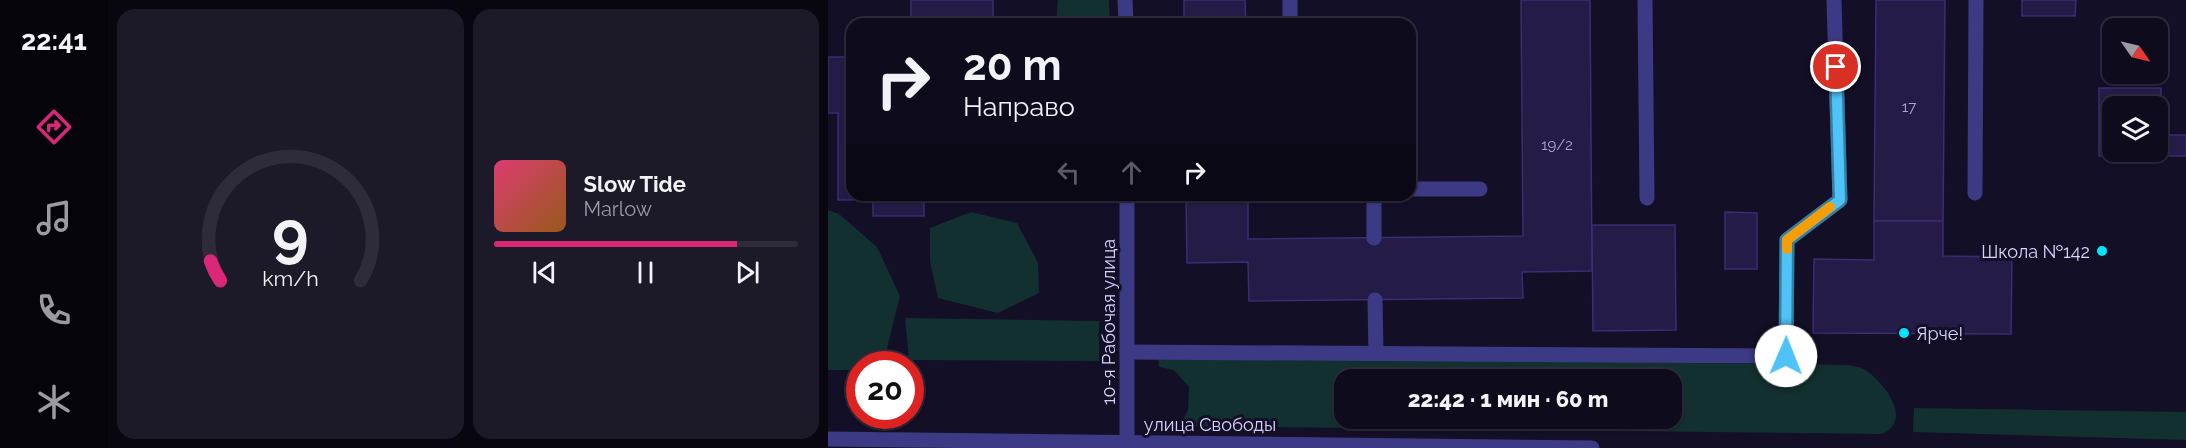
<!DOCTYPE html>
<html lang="ru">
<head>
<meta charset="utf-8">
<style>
  body { margin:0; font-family:Raleway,sans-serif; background:#1c1929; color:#f1f3f6; height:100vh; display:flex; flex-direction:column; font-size:22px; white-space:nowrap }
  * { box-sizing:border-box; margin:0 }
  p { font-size:20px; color:#9b9ba3 }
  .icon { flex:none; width:33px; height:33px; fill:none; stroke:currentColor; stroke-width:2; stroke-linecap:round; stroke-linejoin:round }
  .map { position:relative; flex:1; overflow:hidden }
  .side { display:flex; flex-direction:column; gap:9px; padding:9px; background:#08060f; width:720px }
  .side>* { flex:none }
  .guide { position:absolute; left:18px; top:18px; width:570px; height:183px; border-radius:18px; box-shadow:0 2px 4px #0004,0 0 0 2px #2e2b3b; background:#0e0b1c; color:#f1f3f6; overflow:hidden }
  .needle { width:39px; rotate:124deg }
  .buttons { position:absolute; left:1274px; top:18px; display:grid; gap:12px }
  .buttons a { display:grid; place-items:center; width:66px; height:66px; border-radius:12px; background:#0e0b1c; box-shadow:0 2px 4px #0004,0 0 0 2px #2e2b3b; font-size:30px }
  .speed { position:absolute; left:18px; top:351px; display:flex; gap:12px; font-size:30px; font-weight:700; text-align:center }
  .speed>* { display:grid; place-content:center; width:78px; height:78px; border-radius:50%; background:#0e0b1c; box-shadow:0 2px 4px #0004,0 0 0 2px #2e2b3b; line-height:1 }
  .speed .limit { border:9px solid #d22; background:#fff; color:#111 }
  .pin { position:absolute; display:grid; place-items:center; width:51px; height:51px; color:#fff; margin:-26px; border:3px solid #fff; border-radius:50%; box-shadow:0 2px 6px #0007 }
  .me { position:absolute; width:66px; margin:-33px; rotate:1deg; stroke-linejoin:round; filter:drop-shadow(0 0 4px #0008) }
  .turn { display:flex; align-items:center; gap:21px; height:126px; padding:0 18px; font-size:27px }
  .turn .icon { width:78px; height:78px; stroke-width:2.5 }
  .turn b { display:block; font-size:42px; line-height:51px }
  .lanes { display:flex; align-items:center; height:57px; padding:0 18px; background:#0003; justify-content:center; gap:30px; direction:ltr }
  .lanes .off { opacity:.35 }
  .side .tile { flex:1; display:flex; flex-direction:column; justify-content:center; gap:9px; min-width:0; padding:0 21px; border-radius:18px; background:#1c1929 }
  .side .dial { align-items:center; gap:0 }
  .dial svg { height:156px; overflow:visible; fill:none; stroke:#2e2b3b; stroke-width:7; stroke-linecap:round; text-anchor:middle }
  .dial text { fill:#f1f3f6; stroke:none }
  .song { display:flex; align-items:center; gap:18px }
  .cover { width:72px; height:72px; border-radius:9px; background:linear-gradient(135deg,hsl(340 70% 55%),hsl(30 70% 35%)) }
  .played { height:6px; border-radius:3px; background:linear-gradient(90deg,#db2777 80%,#2e2b3b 80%) }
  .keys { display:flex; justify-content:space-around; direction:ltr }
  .side .tiles { flex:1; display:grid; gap:9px; grid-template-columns:repeat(2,1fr) }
  .trip { position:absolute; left:506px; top:369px; width:348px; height:60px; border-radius:18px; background:#0e0b1c; box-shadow:0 2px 4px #0004,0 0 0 2px #2e2b3b; font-weight:800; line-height:60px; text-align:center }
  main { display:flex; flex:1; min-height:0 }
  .tab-bar { display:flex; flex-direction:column; width:108px; justify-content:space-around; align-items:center; background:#06040b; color:#9b9ba3 }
  .tab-bar .icon { width:42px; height:42px }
  .tab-bar .current { color:#db2777 }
  .tab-bar b { font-size:27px; color:#f1f3f6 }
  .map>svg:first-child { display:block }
  .green { fill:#12302f; fill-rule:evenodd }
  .building { fill:#241b47; stroke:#3b2d73; stroke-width:1.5; fill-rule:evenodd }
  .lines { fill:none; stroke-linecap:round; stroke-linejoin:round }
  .lane { stroke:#3d3a85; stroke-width:15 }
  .street { stroke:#3d3a85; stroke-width:15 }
  .route-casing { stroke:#337fa1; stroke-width:15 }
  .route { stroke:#4fc3f7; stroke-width:10 }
  .slow { stroke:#f59e0b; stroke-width:10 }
  .poi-dot { fill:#00e5ff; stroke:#130f26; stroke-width:2 }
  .labels { text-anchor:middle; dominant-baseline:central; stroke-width:6; stroke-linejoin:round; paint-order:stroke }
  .number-label { font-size:15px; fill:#aca6d1 }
  .poi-label { font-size:18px; fill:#d9d4ff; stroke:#130f26; text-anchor:end }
  .street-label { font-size:18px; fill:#d9d4ff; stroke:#130f26 }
</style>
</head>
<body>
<main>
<nav class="tab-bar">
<b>22:41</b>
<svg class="icon current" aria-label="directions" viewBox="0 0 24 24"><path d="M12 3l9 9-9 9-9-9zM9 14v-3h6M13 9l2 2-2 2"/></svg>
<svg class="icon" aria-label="music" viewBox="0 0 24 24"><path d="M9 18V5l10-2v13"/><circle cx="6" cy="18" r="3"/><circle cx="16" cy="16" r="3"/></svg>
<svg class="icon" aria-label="phone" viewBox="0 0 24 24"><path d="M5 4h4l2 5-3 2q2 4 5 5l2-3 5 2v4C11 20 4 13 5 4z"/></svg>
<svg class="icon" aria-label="climate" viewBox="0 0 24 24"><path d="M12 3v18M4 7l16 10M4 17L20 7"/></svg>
</nav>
<section class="side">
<div class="tiles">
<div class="tile dial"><svg viewBox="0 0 100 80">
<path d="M14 69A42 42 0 1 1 86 69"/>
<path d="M14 69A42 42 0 0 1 9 59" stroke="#db2777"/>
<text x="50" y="56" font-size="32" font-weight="700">9</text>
<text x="50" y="72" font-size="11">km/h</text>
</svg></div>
<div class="tile">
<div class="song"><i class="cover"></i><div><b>Slow Tide</b><p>Marlow</p></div></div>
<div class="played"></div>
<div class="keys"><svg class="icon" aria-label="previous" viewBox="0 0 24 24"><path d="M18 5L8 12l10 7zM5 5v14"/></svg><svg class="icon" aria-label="pause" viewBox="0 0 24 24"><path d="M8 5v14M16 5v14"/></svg><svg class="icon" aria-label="next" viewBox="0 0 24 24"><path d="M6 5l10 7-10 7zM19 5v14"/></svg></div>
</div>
</div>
</section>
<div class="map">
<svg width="1358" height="448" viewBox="0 0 1358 448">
  <rect width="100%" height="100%" fill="#130f26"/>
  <!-- green -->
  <g class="green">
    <path d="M 230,0 L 281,0 L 282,24 L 228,24 Z"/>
    <path d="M 0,210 L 11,214 L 49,247 L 72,296 L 55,364 L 32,364 L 31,370 L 0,370 Z"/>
    <path d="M 143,212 L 189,223 L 210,263 L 211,293 L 170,313 L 110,298 L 102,261 L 102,228 Z"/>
    <path d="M 77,318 L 271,321 L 271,361 L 81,360 Z"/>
    <path d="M 330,356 L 1021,365 C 1027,367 1034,367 1039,371 C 1057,384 1085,420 1054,434 L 352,426 L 360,410 L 361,387 L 346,370 L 331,367 ZM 516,380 L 843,380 L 843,418 L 516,418 Z"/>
    <path d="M 1086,408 L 1358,412 L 1358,440 L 1085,432 Z"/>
  </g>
  <!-- building -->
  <g class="building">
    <rect x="83" y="0" width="82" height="24"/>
    <path d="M 356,0 L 417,0 L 418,24 L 356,24 Z"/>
    <path d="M 693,0 L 762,0 L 764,271 L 694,272 L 695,298 L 421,301 L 420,262 L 359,263 L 358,195 L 420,195 L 420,239 L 695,236 Z"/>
    <path d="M 1048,0 L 1117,0 L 1115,221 L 1046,221 Z"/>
    <path d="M 1194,0 L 1248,0 L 1247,16 L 1194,16 Z"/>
    <path d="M 0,57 L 24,57 L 24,195 L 160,195 L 160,201 L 96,200 L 96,216 L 45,216 L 45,200 L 10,200 L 10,113 L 0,113 Z"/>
    <path d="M 1271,88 L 1333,88 L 1332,135 L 1358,135 L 1358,156 L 1271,156 ZM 1284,106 L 1329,106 L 1329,152 L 1284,152 Z"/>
    <path d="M 897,212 L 929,213 L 929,269 L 897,269 Z"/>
    <path d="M 1046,221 L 1115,221 L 1115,256 L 1184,257 L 1183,334 L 985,333 L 986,259 L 1046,260 Z"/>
    <path d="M 764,225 L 847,225 L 848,330 L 765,331 Z"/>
  </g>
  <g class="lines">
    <!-- lane -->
    <g class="lane">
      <path d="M 462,0 L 462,24"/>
      <path d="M 817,0 L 819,198"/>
      <path d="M 582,189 L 652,189"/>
      <path d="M 1147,193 L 1148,0"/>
      <path d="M 546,195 L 546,238"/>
      <path d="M 547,300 L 548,353"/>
      <path d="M 300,352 L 958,356 L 959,240 L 1012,200 L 1006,0"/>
    </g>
    <!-- street -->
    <g class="street">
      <path d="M 297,0 L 298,24"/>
      <path d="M 299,195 L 299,448"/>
      <path d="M 0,439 L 764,448"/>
    </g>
  </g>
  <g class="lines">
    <defs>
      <path id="route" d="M 958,356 L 959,240 L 1012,200 L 1008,67"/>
    </defs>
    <!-- route casing -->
    <use href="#route" class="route-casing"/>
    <!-- route -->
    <use href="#route" class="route"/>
    <!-- slow -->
    <path class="slow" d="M 959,249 L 959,240 L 1002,207"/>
  </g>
  <!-- markers -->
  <g class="poi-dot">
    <circle cx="1274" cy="251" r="6"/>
    <circle cx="1076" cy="333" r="6"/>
  </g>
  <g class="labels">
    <!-- number labels -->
    <g class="number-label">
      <text x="1081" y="107">17</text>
      <text x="729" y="145">19/2</text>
    </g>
    <!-- poi labels -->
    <g class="poi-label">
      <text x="1262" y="251">Школа №142</text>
      <text x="1088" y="333" text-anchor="start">Ярче!</text>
    </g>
    <!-- street labels -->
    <g class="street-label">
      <text transform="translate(280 322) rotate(-90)">10-я Рабочая улица</text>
      <text x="382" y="424">улица Свободы</text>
    </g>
  </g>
</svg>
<div class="buttons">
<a><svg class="needle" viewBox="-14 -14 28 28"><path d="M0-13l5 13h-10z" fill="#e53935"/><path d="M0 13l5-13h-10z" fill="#9b9ba3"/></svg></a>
<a><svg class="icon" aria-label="layers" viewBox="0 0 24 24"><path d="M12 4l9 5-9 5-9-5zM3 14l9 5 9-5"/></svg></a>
</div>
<div class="speed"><div class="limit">20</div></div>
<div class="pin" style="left:1008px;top:67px;background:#d93025"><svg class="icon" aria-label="arrive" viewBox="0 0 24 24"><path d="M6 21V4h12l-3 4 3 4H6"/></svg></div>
<svg class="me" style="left:958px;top:356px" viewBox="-20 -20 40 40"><circle r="19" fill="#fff"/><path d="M0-13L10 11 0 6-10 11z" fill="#4fc3f7"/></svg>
<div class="trip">22:42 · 1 мин · 60 m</div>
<div class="guide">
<div class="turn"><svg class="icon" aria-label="right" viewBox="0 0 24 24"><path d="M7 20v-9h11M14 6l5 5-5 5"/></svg><div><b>20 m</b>Направо</div></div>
<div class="lanes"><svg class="icon off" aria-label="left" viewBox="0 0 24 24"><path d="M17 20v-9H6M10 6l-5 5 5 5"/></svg><svg class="icon off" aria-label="ahead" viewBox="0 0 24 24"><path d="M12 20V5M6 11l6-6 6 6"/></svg><svg class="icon" aria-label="right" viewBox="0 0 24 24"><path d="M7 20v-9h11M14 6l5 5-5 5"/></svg></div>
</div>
</div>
</main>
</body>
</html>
